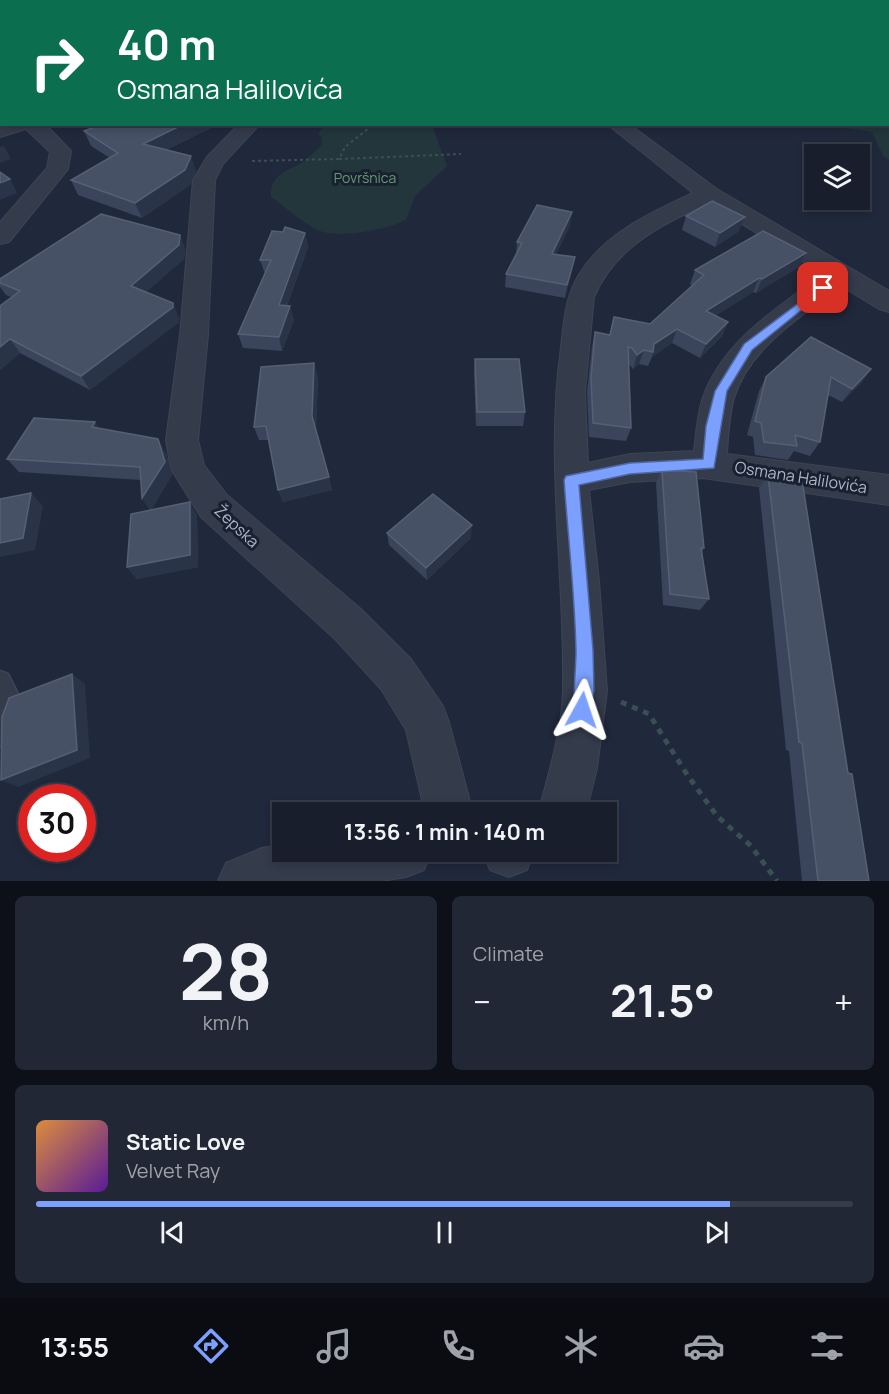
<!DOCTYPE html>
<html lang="en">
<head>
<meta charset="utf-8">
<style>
  body { margin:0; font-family:Manrope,sans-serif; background:#212734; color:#f1f3f6; height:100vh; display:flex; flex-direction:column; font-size:22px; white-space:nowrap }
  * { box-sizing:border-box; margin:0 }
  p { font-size:20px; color:#9fa2a9 }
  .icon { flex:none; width:33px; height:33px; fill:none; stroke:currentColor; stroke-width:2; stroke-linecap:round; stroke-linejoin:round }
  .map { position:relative; height:881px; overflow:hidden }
  .drawer { display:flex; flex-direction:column; gap:15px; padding:15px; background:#0d1018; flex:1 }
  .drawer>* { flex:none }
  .banner { position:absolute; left:0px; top:0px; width:890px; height:126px; box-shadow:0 3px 9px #0003,0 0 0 2px #363c48; background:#0b6e4f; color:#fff; overflow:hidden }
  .fabs { position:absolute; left:804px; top:144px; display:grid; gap:12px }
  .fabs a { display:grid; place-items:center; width:66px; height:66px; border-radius:0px; background:#181e2c; box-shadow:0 3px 9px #0003,0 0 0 2px #363c48; font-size:30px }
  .speed { position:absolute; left:18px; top:784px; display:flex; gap:12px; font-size:30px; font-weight:700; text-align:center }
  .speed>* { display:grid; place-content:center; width:78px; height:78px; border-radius:50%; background:#181e2c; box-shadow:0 3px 9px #0003,0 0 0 2px #363c48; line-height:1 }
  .speed .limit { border:9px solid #d22; background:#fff; color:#111 }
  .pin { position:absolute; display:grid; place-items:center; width:51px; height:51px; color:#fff; margin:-26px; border-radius:12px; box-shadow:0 3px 9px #0006 }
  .me { position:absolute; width:66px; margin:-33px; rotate:5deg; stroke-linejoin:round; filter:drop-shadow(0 0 4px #0008) }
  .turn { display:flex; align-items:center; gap:21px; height:126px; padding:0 18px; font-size:27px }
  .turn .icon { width:78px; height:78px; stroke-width:2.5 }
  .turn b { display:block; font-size:42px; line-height:51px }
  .big { font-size:45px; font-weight:700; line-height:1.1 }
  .drawer .card { flex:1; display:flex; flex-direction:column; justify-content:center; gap:9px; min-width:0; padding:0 21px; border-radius:9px; background:#212734 }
  .drawer .dial { align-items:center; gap:0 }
  .dial b { font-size:78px; line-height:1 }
  .song { display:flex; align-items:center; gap:18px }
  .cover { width:72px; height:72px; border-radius:9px; background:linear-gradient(135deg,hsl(30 70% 55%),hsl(270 70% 35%)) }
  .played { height:6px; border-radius:3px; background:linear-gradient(90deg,#7ba0ff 85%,#363c48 85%) }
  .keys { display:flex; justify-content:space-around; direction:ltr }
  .heat { display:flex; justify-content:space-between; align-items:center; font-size:33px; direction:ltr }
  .drawer .tiles { flex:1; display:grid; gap:15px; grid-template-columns:1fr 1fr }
  .card:last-child { grid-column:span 2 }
  .trip { position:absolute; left:272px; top:802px; width:345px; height:60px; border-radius:0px; background:#181e2c; box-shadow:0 3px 9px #0003,0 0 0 2px #363c48; font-weight:700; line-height:60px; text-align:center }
  .dock { display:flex; height:96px; justify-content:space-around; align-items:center; background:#0a0c12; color:#9fa2a9 }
  .dock .icon { width:42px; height:42px }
  .dock .active { color:#7ba0ff }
  .dock b { font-size:27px; color:#f1f3f6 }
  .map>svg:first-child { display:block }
  .green { fill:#22363c }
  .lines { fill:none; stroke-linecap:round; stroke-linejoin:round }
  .lane-casing { stroke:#3d4454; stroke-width:3 }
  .street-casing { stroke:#3d4454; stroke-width:2 }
  .secondary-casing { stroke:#3d4454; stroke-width:2 }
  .primary-casing { stroke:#3d4454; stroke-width:2 }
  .path-far1 { stroke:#3a4f54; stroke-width:2; stroke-dasharray:3 3; stroke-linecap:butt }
  .path { stroke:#3a4f54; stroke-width:5; stroke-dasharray:6 6; stroke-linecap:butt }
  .lane { fill:#343b4b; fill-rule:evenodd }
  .street { fill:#343b4b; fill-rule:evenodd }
  .secondary { fill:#41495e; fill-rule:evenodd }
  .primary { fill:#51596b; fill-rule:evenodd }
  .wall { fill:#3a445a }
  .shaded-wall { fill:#2a3449 }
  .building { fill:#465166; stroke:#566075; stroke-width:1.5 }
  .route { fill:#7ba0ff; stroke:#5068a6; stroke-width:1.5 }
  .labels { text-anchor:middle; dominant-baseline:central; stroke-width:6; stroke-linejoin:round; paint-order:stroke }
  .far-park-label { font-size:14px; fill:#649a76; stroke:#19202f }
  .street-label { font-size:16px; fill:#aeb5c7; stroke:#19202f }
</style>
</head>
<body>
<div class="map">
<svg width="889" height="881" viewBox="0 0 889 881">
  <rect width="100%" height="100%" fill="#20283b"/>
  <!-- green -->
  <g class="green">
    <path d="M 888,48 L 889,48 L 889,160 L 883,156 L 872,132 L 824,125 L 888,124 Z"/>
    <path d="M 324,125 L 432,125 L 447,166 L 415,196 L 406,220 C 388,229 340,239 320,231 C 302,223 287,208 271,197 C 270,176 284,172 300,164 C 308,159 315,151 322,144 L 322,137 L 318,134 Z"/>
  </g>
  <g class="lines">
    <defs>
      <path id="lane" d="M 0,671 L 8,674 L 23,704 L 8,744 L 0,747 Z"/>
      <g id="street">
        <path d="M 0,17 L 2,17 L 0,27 Z"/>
        <path d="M 0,124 L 45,124 L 71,151 L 68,169 L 9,242 L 0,244 L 0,222 L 47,168 L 50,152 L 26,129 L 0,137 Z"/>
        <path d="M 239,124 L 260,124 L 223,164 L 215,180 L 208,335 L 198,440 L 204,465 L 227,495 L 362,610 L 411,659 L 443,706 L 449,722 L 473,813 L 425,813 L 406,730 L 381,689 L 334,638 L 201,517 L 171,469 L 166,440 L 180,335 L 193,180 L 207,157 Z"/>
        <path d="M 607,124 L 629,124 L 717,189 L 889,291 L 889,312 L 879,309 L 841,286 C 802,316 749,348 734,398 C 729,416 728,435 727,454 L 889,475 L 889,505 L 703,478 L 630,482 L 589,490 L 599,581 L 607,691 L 597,768 L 586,813 L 538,813 C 548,777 563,726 563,688 C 565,574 545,461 561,347 C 564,321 565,296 580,273 C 605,233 652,212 693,193 ZM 708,203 L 823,274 C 777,308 721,342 702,400 C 697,417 696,434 694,451 L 630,454 L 588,463 L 585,392 L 594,297 C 616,246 660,226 708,203 Z"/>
        <path d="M 282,845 L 282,852 L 431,852 L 424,870 L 406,877 L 382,881 L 218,881 L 226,863 L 262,848 Z"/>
        <path d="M 483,852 L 534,852 L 527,870 L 509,877 L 490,870 Z"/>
      </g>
      <path id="secondary" d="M 501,0 L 531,0 L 532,2 L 502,2 Z"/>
      <g id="primary">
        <path d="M 222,0 L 248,0 L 221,2 Z"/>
        <rect x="0" y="33" width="2" height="10"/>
      </g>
    </defs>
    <!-- lane casing -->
    <use href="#lane" class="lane-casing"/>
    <!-- street casing -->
    <use href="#street" class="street-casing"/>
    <!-- secondary casing -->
    <use href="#secondary" class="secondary-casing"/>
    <!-- primary casing -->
    <use href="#primary" class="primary-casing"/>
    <!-- path-far1 -->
    <g class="path-far1">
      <path d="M 339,159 L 461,154"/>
      <path d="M 252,161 L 339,159 L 345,147 L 374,124"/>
    </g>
    <!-- path -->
    <path class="path" d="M 621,702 L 649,714 L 688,776 L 717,816 L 751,846 L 777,881"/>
    <!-- lane -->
    <use href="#lane" class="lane"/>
    <!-- street -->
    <use href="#street" class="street"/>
    <!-- secondary -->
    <use href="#secondary" class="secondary"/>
    <!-- primary -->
    <use href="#primary" class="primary"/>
  </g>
  <!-- wall -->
  <g class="wall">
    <rect x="515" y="0" width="104" height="2"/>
    <path d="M 656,0 L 889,0 L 889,34 L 888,34 L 888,2 L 656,2 Z"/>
    <path d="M 83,124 L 219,124 L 166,150 L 196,171 L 190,185 L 142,218 L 78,195 L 71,180 L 110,158 L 91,146 L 84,131 L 91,129 Z"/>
    <path d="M 686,216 L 739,231 L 715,247 L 682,230 Z"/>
    <path d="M 570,226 L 556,254 L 572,271 L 565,298 L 505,287 L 506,274 L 516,254 L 517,242 Z"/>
    <path d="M 305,233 L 308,247 L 287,306 L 294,320 L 282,351 L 243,348 L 238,334 L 265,274 L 260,260 Z"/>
    <path d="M 180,235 L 185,249 L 184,259 L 146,292 L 179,318 L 179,322 L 90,390 L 20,353 L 0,370 L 11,297 L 6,295 L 0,287 L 0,279 Z"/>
    <path d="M 806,253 L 799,267 L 756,293 L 753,292 L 715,316 L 728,322 L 722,336 L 700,358 L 672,343 L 652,357 L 648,366 L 639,364 L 633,369 L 628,363 L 631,428 L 626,441 L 589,437 L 587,392 L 592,346 L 595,332 L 610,335 L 614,317 L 650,324 L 692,286 L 690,284 L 695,270 Z"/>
    <path d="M 475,359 L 525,412 L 523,426 L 476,426 L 474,373 Z"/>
    <path d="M 871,369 L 861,383 L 842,402 L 828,395 L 820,442 L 810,456 L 794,451 L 788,460 L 755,455 L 753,437 L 747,435 L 759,391 L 766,377 Z"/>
    <path d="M 318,377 L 316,428 L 332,490 L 283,502 L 278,490 L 269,440 L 259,440 L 254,427 Z"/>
    <path d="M 99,428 L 166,453 L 172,475 L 151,510 L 197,515 L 198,567 L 137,579 L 127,567 L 150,510 L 142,498 L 141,480 L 19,472 L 7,459 Z"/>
    <path d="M 662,470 L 704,548 L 702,552 L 709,599 L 700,610 L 663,605 L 656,483 Z"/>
    <path d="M 768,475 L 848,773 L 869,881 L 802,881 L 789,751 L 786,750 L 759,488 Z"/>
    <path d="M 387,533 L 471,538 L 427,580 L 389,545 Z"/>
  </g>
  <!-- shaded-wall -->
  <g class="shaded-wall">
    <path d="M 338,0 L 348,0 L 347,2 L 337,2 Z"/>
    <path d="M 2,89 L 2,104 L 0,104 L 0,90 Z"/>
    <path d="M 184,124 L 219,124 L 149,158 L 143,144 Z"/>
    <path d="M 4,146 L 11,159 L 0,163 L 0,147 Z"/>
    <path d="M 191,156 L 196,171 L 190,185 L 142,218 L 135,203 Z"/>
    <path d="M 10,179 L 17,193 L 0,200 L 0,183 Z"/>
    <path d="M 572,212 L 570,226 L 550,267 L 552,254 Z"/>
    <path d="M 745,217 L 739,231 L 715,247 L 720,233 Z"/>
    <path d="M 305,233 L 308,247 L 282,319 L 279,305 Z"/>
    <path d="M 180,235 L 185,249 L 184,259 L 137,300 L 131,286 Z"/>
    <path d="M 806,253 L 799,267 L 756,293 L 762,279 Z"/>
    <path d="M 575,257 L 572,271 L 565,298 L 567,285 Z"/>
    <path d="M 759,278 L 753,292 L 700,325 L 706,311 Z"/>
    <path d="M 173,303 L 179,318 L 179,322 L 90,390 L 81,376 Z"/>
    <path d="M 290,306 L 294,320 L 282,351 L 279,337 Z"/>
    <path d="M 728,322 L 722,336 L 700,358 L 706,344 Z"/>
    <path d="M 677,329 L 672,343 L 652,357 L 654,344 Z"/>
    <path d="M 10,339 L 20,353 L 0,370 L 0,347 Z"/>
    <path d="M 644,350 L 639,364 L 633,369 L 637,355 Z"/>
    <path d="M 314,363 L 318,377 L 316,429 L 312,416 Z"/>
    <path d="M 871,369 L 861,383 L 842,402 L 852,389 Z"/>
    <path d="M 95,422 L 104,435 L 92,427 Z"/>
    <path d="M 158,439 L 166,453 L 172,475 L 150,511 L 142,498 Z"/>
    <path d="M 329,477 L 332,490 L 283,502 L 278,490 Z"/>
    <path d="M 31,493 L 43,506 L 35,550 L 0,557 L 0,543 Z"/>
    <path d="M 190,502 L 197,515 L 198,567 L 137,579 L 127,567 Z"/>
    <path d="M 472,525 L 471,538 L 427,580 L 426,568 Z"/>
    <path d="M 72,674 L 85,684 L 90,758 L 18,787 L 1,780 Z"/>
  </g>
  <!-- building -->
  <g class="building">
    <rect x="107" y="0" width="100" height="2"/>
    <path d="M 265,0 L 338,0 L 337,2 L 265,2 Z"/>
    <path d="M 528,0 L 619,0 L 619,2 L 529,2 Z"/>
    <path d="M 664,0 L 889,0 L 889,16 L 888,16 L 888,2 L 664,2 Z"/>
    <path d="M 0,78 L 2,80 L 2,89 L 0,90 Z"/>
    <path d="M 103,124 L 184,124 L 143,144 L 191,156 L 185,170 L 135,203 L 71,180 L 118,153 L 84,131 Z"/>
    <path d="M 0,172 L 10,179 L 0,183 Z"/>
    <path d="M 712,201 L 745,217 L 720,233 L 686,216 Z"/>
    <path d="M 537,205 L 572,212 L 552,254 L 575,257 L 567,285 L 506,274 L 522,243 L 517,242 Z"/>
    <path d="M 101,214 L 180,235 L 179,245 L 131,286 L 173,303 L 173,307 L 81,376 L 10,339 L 0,347 L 0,306 L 20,291 L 0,283 L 0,279 Z"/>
    <path d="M 285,227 L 305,233 L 279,305 L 290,306 L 279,337 L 238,334 L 271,260 L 260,260 L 272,231 L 283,232 Z"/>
    <path d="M 763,231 L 806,253 L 762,279 L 759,278 L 706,311 L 728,322 L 706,344 L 677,329 L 654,344 L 653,352 L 644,350 L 637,355 L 632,348 L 628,347 L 631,428 L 593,423 L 591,378 L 595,332 L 610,335 L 614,317 L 650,324 L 704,275 L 695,270 Z"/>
    <path d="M 811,337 L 871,369 L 852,389 L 831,377 L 820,442 L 795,435 L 797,446 L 764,442 L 761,423 L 755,421 L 766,377 Z"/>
    <path d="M 475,359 L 519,359 L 525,412 L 477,412 Z"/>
    <path d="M 314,363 L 312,416 L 329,477 L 278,490 L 266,426 L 254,427 L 261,367 Z"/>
    <path d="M 34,418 L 95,422 L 92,427 L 158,439 L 165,462 L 142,498 L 140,467 L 7,459 Z"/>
    <path d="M 662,470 L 696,472 L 704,548 L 701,548 L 709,599 L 670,594 Z"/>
    <path d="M 768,475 L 802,480 L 848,773 L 852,774 L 869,881 L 818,881 L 802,743 L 799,742 Z"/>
    <path d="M 31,493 L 23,538 L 0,543 L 0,499 Z"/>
    <path d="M 433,494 L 472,525 L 426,568 L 387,533 Z"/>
    <path d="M 190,502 L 190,555 L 127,567 L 131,514 Z"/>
    <path d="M 72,674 L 77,750 L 1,780 L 2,717 L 9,698 Z"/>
  </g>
  <!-- route -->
  <path class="route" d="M 823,285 L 828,288 L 826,290 L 752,350 L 727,391 L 714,468 L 630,474 L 579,485 L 593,650 L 594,691 L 588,716 L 582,719 L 575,716 C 572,707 576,666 576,652 C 575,595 568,537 564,480 L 566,476 L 630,463 L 703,459 L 706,426 L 715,391 L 744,344 Z"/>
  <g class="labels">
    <!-- far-park labels -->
    <g class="far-park-label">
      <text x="365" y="177">Površnica</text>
    </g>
    <!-- street labels -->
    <g class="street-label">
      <text transform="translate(801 477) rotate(9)">Osmana Halilovića</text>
      <text transform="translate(237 526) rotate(43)">Žepska</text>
    </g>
  </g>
</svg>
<div class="fabs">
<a><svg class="icon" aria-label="layers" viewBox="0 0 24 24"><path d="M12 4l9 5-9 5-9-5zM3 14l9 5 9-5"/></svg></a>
</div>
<div class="speed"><div class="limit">30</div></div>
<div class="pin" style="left:823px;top:288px;background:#d93025"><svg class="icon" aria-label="arrive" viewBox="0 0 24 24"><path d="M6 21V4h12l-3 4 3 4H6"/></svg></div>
<svg class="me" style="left:582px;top:710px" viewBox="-20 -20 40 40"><path d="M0-17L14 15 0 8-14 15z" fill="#7ba0ff" stroke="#fff" stroke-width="4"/></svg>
<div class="trip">13:56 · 1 min · 140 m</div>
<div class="banner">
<div class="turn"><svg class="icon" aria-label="right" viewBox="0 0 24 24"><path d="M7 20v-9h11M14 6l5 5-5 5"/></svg><div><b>40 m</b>Osmana Halilovića</div></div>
</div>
</div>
<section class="drawer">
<div class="tiles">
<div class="card dial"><b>28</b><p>km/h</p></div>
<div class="card"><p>Climate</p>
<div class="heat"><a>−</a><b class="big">21.5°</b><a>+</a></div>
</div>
<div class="card">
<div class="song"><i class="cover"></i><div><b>Static Love</b><p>Velvet Ray</p></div></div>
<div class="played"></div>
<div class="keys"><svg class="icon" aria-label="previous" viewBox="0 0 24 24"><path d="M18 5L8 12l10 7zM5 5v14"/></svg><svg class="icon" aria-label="pause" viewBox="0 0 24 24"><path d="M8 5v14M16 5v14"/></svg><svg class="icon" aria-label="next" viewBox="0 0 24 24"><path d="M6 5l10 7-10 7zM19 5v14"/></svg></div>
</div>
</div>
</section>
<nav class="dock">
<b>13:55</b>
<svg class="icon active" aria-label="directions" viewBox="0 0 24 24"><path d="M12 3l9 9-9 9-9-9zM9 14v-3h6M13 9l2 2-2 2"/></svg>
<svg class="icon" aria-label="music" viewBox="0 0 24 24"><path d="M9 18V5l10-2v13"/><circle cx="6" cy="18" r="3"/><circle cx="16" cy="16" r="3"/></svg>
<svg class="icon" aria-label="phone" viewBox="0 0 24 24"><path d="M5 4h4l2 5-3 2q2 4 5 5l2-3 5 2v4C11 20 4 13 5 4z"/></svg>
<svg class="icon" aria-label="climate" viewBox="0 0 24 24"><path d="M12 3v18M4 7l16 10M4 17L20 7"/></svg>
<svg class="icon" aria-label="car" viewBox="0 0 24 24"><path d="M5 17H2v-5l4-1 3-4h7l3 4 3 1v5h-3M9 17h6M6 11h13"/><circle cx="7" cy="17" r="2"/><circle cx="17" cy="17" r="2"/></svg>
<svg class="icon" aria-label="filters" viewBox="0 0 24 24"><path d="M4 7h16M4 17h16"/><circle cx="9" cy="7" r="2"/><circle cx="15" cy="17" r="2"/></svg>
</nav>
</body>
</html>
